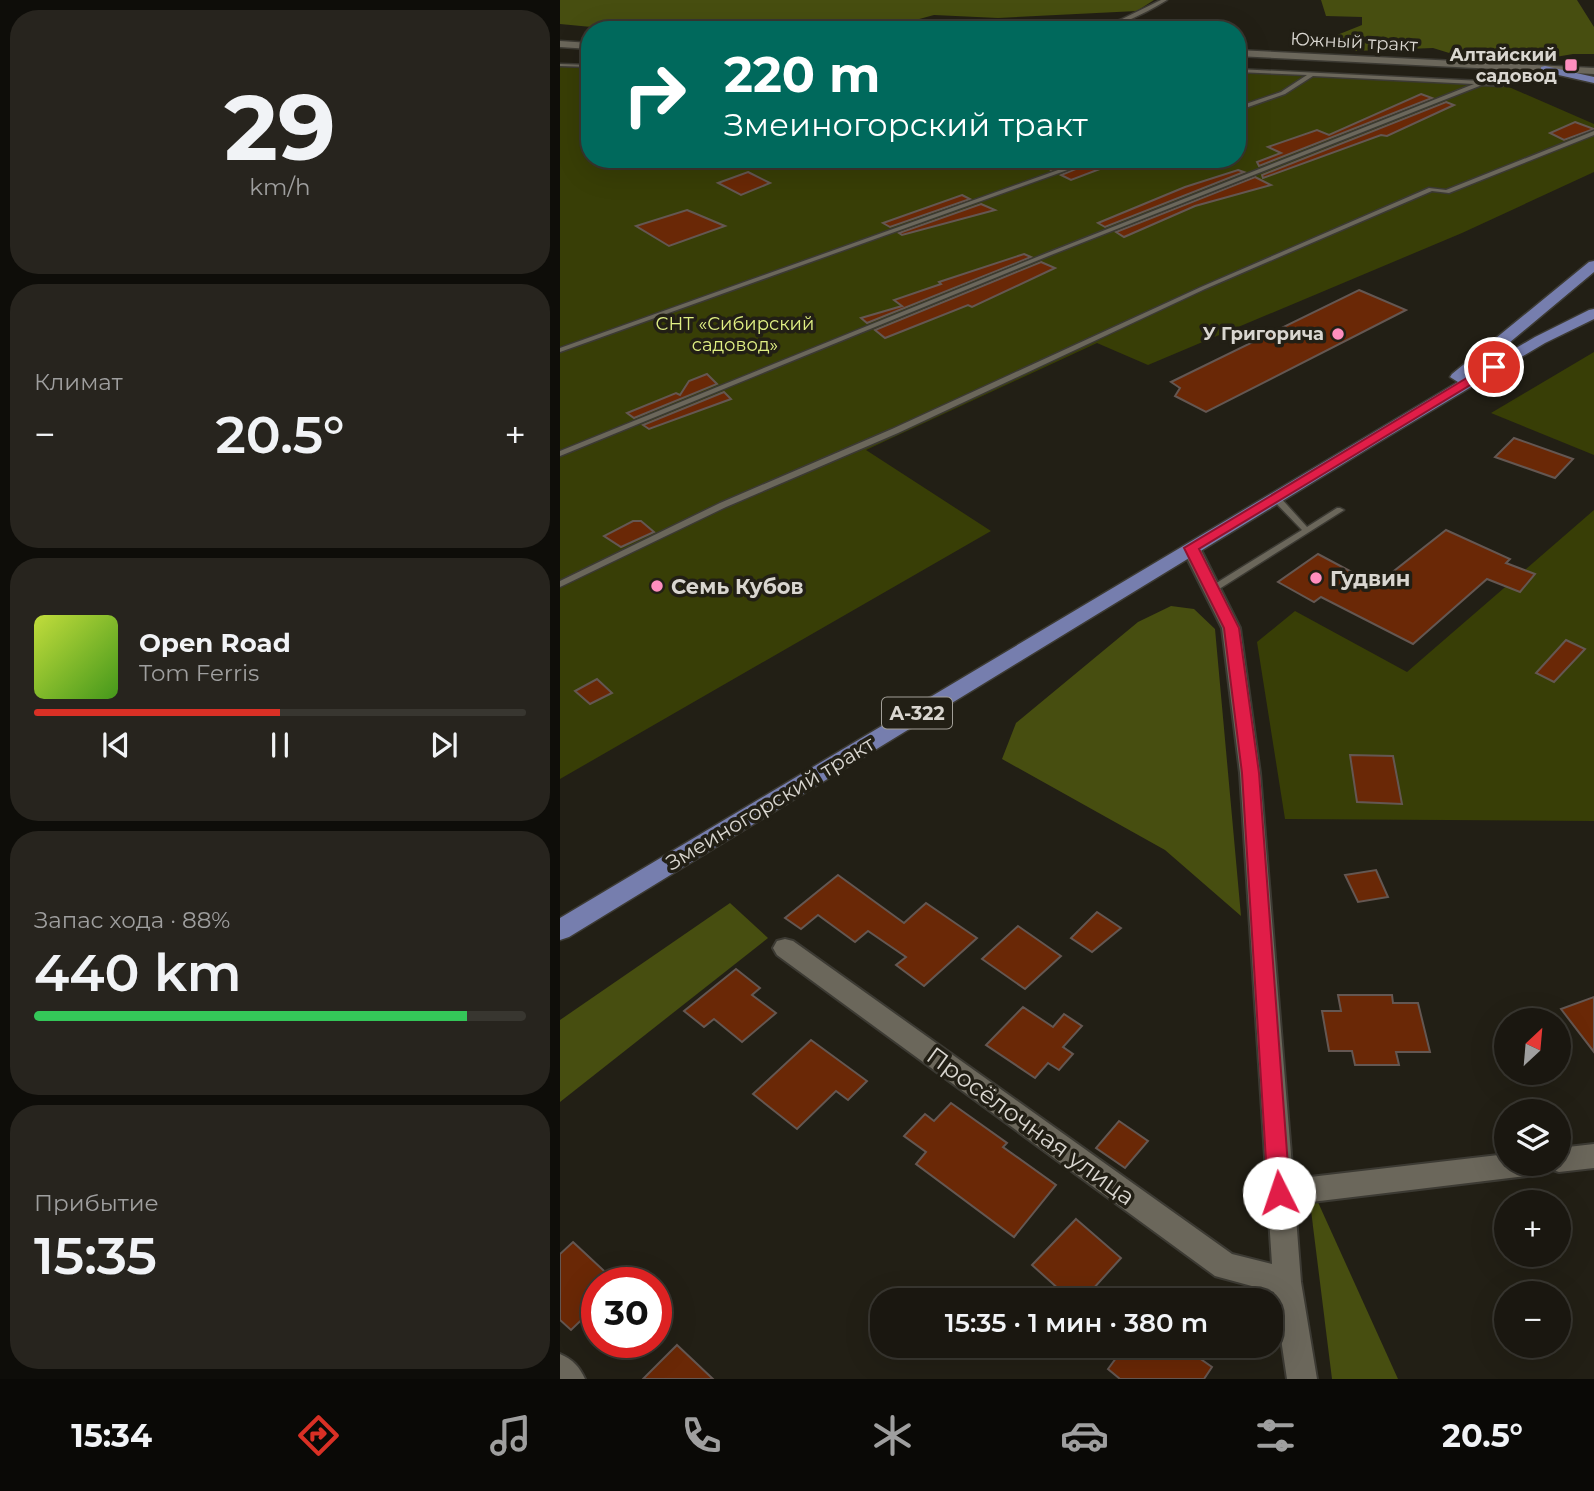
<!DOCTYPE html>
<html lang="ru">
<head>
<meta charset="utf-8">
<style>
  body { margin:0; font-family:Montserrat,sans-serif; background:#27241e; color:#f1f3f6; height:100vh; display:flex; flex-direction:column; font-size:26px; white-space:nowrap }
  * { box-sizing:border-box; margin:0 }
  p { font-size:23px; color:#9f9f9f }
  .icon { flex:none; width:38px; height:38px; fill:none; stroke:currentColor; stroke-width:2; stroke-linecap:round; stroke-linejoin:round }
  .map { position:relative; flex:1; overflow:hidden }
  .details { display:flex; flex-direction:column; gap:10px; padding:10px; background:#0e0d09; width:560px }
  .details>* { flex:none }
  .guide { position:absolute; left:21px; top:21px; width:665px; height:147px; border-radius:28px; box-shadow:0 7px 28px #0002,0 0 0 2px #383630; background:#00695c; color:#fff; overflow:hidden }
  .needle { width:46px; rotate:26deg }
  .tools { position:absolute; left:934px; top:1008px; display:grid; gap:14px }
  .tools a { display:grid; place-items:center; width:77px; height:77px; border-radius:50%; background:#1a1710; box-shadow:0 7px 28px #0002,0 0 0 2px #383630; font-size:35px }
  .speed { position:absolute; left:21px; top:1267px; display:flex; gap:14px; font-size:35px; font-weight:700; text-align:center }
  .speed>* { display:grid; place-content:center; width:91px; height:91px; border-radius:50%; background:#1a1710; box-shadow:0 7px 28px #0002,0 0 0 2px #383630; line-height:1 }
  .speed .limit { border:10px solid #d22; background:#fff; color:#111 }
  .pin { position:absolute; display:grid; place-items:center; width:60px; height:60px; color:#fff; margin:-30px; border:4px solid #fff; border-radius:50%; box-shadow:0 2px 7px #0007 }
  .me { position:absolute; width:77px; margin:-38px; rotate:356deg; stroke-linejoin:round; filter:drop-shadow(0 0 5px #0008) }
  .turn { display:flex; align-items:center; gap:24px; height:147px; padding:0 28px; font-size:32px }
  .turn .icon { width:91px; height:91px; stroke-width:2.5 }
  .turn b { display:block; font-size:49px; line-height:60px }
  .big { font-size:52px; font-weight:600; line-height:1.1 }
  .details .card { flex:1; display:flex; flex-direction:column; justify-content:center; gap:10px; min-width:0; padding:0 24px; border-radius:28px; background:#27241e }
  .details .dial { align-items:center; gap:0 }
  .dial b { font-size:91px; line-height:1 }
  .song { display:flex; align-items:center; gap:21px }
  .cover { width:84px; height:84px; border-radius:10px; background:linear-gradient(135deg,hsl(70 70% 55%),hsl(100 70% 35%)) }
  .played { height:7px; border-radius:4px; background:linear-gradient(90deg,#d93025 50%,#383630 50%) }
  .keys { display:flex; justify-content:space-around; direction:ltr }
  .heat { display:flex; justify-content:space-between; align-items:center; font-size:38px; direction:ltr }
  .charge { height:10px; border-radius:5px; background:linear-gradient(90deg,#34c759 88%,#383630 0) }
  .trip { position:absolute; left:310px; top:1288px; width:413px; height:70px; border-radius:28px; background:#1a1710; box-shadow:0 7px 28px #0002,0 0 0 2px #383630; font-weight:600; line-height:70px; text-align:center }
  .menu { display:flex; height:112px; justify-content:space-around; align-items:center; background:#0a0906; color:#9f9f9f }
  .menu .icon { width:49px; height:49px }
  .menu .selected { color:#d93025 }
  .menu b { font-size:32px; color:#f1f3f6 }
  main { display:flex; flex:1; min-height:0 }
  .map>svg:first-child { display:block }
  .green { fill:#383e06 }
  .forest { fill:#474e10 }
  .building { fill:#6a2806; stroke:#645752; stroke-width:2 }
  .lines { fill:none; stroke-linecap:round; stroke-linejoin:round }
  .service-casing { stroke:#3c3a33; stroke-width:3 }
  .minor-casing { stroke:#3c3a33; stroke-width:4 }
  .secondary-casing { stroke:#3c3a33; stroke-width:3 }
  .trunk-casing { stroke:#3c3a33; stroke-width:3 }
  .service { fill:#6b675b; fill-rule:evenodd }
  .minor { fill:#6b675b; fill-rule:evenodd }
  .secondary { fill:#6b675b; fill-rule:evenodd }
  .trunk { fill:#767eae; fill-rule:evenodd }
  .route { fill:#e11d48; stroke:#92132f; stroke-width:2 }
  .poi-dot { fill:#fe8ebe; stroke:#221f15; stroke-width:2.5 }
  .labels { text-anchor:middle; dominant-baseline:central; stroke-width:7; stroke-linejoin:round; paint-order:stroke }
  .far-street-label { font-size:18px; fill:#d9d6d0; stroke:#221f15 }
  .far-poi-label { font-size:18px; font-weight:bold; fill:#d9d6d0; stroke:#221f15; text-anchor:end }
  .far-park-label { font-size:18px; fill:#e0f084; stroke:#221f15 }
  .shield { fill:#221f15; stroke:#a29f98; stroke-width:2 }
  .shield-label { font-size:19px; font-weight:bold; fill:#d9d6d0 }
  .poi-label { font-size:21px; font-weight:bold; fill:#d9d6d0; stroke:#221f15; text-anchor:start }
  .street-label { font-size:21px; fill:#d9d6d0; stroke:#221f15 }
  .near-street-label { font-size:24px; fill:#d9d6d0; stroke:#221f15 }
</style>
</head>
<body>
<main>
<section class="details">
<div class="card dial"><b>29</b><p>km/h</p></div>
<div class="card"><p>Климат</p>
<div class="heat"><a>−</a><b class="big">20.5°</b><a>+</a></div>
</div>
<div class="card">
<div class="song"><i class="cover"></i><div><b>Open Road</b><p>Tom Ferris</p></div></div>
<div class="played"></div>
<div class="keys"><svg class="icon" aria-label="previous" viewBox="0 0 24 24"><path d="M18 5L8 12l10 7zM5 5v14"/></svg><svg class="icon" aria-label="pause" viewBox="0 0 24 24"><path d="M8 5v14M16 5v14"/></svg><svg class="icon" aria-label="next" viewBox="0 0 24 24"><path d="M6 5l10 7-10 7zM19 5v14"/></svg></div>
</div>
<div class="card"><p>Запас хода · 88%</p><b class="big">440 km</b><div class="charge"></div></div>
<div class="card"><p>Прибытие</p><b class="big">15:35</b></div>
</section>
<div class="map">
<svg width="1034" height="1379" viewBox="0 0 1034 1379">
  <rect width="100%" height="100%" fill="#221f15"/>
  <!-- green -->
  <g class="green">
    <path d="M 0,65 L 30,69 L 30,159 L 677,159 L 677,68 L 942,84 L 1034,124 L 1034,172 L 902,233 L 588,365 L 537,343 L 306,450 L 431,531 L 0,779 Z"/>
    <path d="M 1034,352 L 1034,455 L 931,413 Z"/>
    <path d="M 1034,510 L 1034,821 L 725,819 L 697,642 L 735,611 L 847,672 Z"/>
  </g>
  <!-- forest -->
  <g class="forest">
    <path d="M 0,0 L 594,0 L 577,11 L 438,18 L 374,15 L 341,24 L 279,30 L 42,28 L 0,24 Z"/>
    <path d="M 761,0 L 1017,0 L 1034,27 L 1034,54 L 1013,54 L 972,61 L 899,56 L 873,48 L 794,51 L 772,37 L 802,25 L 802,17 L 766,16 Z"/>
    <path d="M 611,606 L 634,609 L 655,629 L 681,916 L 605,850 L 442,759 L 456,723 L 578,622 Z"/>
    <path d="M 170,903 L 208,938 L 0,1102 L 0,1020 Z"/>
    <path d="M 747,1178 L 838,1379 L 772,1379 Z"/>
  </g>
  <!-- building -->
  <g class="building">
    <path d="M 861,94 L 872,98 L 699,166 L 697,162 L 721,153 L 708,147 L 757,130 L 769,135 Z"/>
    <path d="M 886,102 L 894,105 L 827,136 L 821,135 L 703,178 L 702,175 Z"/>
    <path d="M 1015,122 L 1034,129 L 1004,140 L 990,133 Z"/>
    <path d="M 471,159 L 521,159 L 491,170 Z"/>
    <path d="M 540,159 L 561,161 L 511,180 L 501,175 Z"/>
    <path d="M 678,170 L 684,172 L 545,227 L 538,223 L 625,187 Z"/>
    <path d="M 188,172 L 210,183 L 181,195 L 158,183 Z"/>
    <path d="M 695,177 L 711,185 L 635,206 L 564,237 L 556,232 Z"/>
    <path d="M 402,195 L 410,199 L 330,227 L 323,223 Z"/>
    <path d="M 421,204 L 435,210 L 342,235 L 339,233 Z"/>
    <path d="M 127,210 L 165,226 L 109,246 L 76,226 Z"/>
    <path d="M 464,254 L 471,257 L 307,323 L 301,318 L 342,306 L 334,300 L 381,284 L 379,282 Z"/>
    <path d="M 481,262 L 495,268 L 412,307 L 408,305 L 325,338 L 315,330 Z"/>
    <path d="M 799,290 L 846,310 L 646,412 L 615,396 L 620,388 L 611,382 Z"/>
    <path d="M 147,374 L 157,384 L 74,418 L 67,413 L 116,393 L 120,395 L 129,381 Z"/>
    <path d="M 164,392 L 171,399 L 89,429 L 83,425 Z"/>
    <path d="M 954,438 L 1013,459 L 995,478 L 935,457 Z"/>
    <path d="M 73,521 L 81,521 L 94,532 L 61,547 L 44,536 Z"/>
    <path d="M 886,530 L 950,559 L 946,563 L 975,574 L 960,592 L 927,579 L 853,644 L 761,597 L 754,602 L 718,582 L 758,554 L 816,585 Z"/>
    <path d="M 1006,640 L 1025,649 L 994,682 L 976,673 Z"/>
    <path d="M 37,679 L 52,693 L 30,704 L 15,691 Z"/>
    <path d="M 790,755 L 833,756 L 842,804 L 797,802 Z"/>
    <path d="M 816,870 L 828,897 L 798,902 L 785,875 Z"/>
    <path d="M 278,875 L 344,923 L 366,903 L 417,938 L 364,986 L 336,965 L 346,957 L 308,931 L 295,942 L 258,915 L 241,929 L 225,918 Z"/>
    <path d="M 537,912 L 561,928 L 532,952 L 511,938 Z"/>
    <path d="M 458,926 L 501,956 L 465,989 L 422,959 Z"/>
    <path d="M 176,969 L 200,988 L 192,995 L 216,1013 L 182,1042 L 154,1019 L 144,1027 L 124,1011 Z"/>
    <path d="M 778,995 L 832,995 L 833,1003 L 858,1003 L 870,1052 L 836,1052 L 839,1065 L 795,1065 L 792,1051 L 769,1051 L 762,1011 L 781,1011 Z"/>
    <path d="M 1034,997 L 1034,1052 L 1001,1009 Z"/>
    <path d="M 463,1007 L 493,1027 L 504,1014 L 522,1026 L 503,1047 L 513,1054 L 499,1070 L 488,1063 L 475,1078 L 426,1045 Z"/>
    <path d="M 251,1040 L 307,1081 L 288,1100 L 276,1091 L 237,1129 L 193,1094 Z"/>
    <path d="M 391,1103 L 447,1143 L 443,1147 L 496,1185 L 454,1237 L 356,1164 L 366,1152 L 344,1136 L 365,1114 L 374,1121 Z"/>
    <path d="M 559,1121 L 588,1141 L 565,1168 L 536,1148 Z"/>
    <path d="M 516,1219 L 561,1258 L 523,1300 L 511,1300 L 472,1265 Z"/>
    <path d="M 13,1242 L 57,1283 L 37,1283 L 37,1305 L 11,1330 L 0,1320 L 0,1254 Z"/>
    <path d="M 117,1345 L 153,1379 L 83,1379 Z"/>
    <path d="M 565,1346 L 622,1346 L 652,1367 L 644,1379 L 560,1379 L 548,1369 Z"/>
  </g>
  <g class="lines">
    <defs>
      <g id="service">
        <path d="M 601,0 L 607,0 C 583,15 552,30 523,30 L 560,20 Z"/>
        <path d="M 0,64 L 30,65 L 30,67 L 0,66 Z"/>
        <path d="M 677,69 L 942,82 L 945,84 L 942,86 L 922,85 L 491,255 L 0,456 L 0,451 L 487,253 L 914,84 L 753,76 L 725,94 L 677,111 L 677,107 L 721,92 L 747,75 L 677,72 Z"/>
        <path d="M 1034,131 L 1034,135 L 889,193 L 872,191 L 645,289 L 338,433 L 166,507 L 0,587 L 0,581 L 160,503 L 332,429 L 641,287 L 869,188 L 886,190 Z"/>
        <path d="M 529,159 L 538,159 L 0,352 L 0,348 Z"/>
        <path d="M 712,495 L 718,495 L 747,527 L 777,508 L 780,508 L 784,510 L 656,591 L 650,591 L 649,589 L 650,587 L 742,530 L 712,499 Z"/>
      </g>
      <g id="minor">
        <path d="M 631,543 L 640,548 L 680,628 L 700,773 L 733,1179 L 947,1154 L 947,1164 L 980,1164 L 976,1173 L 967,1176 L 735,1204 L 741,1282 L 757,1379 L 727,1379 L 714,1292 L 655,1276 L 217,955 L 213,948 L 217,941 L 225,939 L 233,941 L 672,1254 L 712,1264 L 680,773 L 662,628 L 622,548 Z"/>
        <path d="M 1034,1144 L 1034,1168 L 999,1172 L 990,1169 L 988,1164 L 999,1164 L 999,1148 Z"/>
        <path d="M 0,1354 C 13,1360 19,1366 25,1379 L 0,1379 Z"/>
      </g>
      <g id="secondary">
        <path d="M 0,41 L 30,43 L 30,49 L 0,47 Z"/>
        <path d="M 677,50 L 1034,68 L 1034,74 L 677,56 Z"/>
      </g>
      <g id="trunk">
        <path d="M 985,66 L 1034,77 L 1034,83 L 981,71 L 981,67 Z"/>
        <path d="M 1034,261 L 1034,272 L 913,373 L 975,337 L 1029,310 L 1034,309 L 1034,319 L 985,343 L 819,442 L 9,937 L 0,940 L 0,918 L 898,382 L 890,377 L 892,374 L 1029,262 Z"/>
      </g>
    </defs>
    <!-- service casing -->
    <use href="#service" class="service-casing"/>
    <!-- minor casing -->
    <use href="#minor" class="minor-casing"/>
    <!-- secondary casing -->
    <use href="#secondary" class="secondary-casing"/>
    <!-- trunk casing -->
    <use href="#trunk" class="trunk-casing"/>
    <!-- service -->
    <use href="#service" class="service"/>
    <!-- minor -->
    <use href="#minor" class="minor"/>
    <!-- secondary -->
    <use href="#secondary" class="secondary"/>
    <!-- trunk -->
    <use href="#trunk" class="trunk"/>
  </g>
  <!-- route -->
  <path class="route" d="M 930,364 L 940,367 L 639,549 L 679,628 L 699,773 L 730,1193 L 727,1200 L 719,1203 L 711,1200 L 708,1193 L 682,773 L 664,628 L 624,548 Z"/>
  <!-- markers -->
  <g class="poi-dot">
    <rect x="1004" y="58" width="14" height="14" rx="3.5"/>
    <circle cx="778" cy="334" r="7"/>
    <circle cx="756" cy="578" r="7"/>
    <circle cx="97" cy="586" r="7"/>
  </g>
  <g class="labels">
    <!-- far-street labels -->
    <g class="far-street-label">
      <text transform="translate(794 42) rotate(3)">Южный тракт</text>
    </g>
    <!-- far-poi labels -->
    <g class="far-poi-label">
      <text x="997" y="55">Алтайский<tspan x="997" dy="21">садовод</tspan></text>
      <text x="764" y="334">У Григорича</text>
    </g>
    <!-- far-park labels -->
    <g class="far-park-label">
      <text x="175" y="324">СНТ «Сибирский<tspan x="175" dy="21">садовод»</tspan></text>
    </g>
    <!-- shield labels -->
    <rect class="shield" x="322" y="697.5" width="70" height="31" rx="5"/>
    <g class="shield-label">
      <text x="357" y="713">А-322</text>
    </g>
    <!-- poi labels -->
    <g class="poi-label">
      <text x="770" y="578">Гудвин</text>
      <text x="111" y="586">Семь Кубов</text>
    </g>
    <!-- street labels -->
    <g class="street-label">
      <text transform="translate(210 803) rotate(-31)">Змеиногорский тракт</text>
    </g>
    <!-- near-street labels -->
    <g class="near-street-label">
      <text transform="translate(471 1126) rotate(36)">Просёлочная улица</text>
    </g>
  </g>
</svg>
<div class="tools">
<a><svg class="needle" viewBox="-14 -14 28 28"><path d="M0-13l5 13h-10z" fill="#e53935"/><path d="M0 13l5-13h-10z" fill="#9f9f9f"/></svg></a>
<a><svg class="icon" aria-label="layers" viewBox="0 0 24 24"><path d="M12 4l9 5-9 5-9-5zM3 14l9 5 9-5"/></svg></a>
<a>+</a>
<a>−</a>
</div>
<div class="speed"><div class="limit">30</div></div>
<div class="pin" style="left:934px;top:367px;background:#d93025"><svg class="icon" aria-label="arrive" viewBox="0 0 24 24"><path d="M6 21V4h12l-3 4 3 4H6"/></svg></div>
<svg class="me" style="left:719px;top:1193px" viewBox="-20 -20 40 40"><circle r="19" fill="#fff"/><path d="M0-13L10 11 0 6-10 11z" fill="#e11d48"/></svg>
<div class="trip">15:35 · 1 мин · 380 m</div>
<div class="guide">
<div class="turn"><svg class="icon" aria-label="right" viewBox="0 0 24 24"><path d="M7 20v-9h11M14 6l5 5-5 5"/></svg><div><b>220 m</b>Змеиногорский тракт</div></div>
</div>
</div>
</main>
<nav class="menu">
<b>15:34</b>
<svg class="icon selected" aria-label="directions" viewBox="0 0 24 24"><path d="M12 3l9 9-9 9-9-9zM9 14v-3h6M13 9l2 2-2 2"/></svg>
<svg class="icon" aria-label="music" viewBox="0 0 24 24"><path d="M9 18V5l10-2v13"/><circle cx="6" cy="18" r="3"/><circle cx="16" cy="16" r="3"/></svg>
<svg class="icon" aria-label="phone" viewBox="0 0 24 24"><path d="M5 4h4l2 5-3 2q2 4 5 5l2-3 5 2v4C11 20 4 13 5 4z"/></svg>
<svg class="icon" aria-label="climate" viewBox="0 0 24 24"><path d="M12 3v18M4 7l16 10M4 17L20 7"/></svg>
<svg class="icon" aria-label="car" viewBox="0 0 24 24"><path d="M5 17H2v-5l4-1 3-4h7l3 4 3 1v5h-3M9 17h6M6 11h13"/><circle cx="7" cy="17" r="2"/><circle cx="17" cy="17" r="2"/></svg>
<svg class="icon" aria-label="filters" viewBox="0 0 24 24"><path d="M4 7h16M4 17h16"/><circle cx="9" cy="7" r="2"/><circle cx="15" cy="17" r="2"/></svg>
<b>20.5°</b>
</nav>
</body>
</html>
